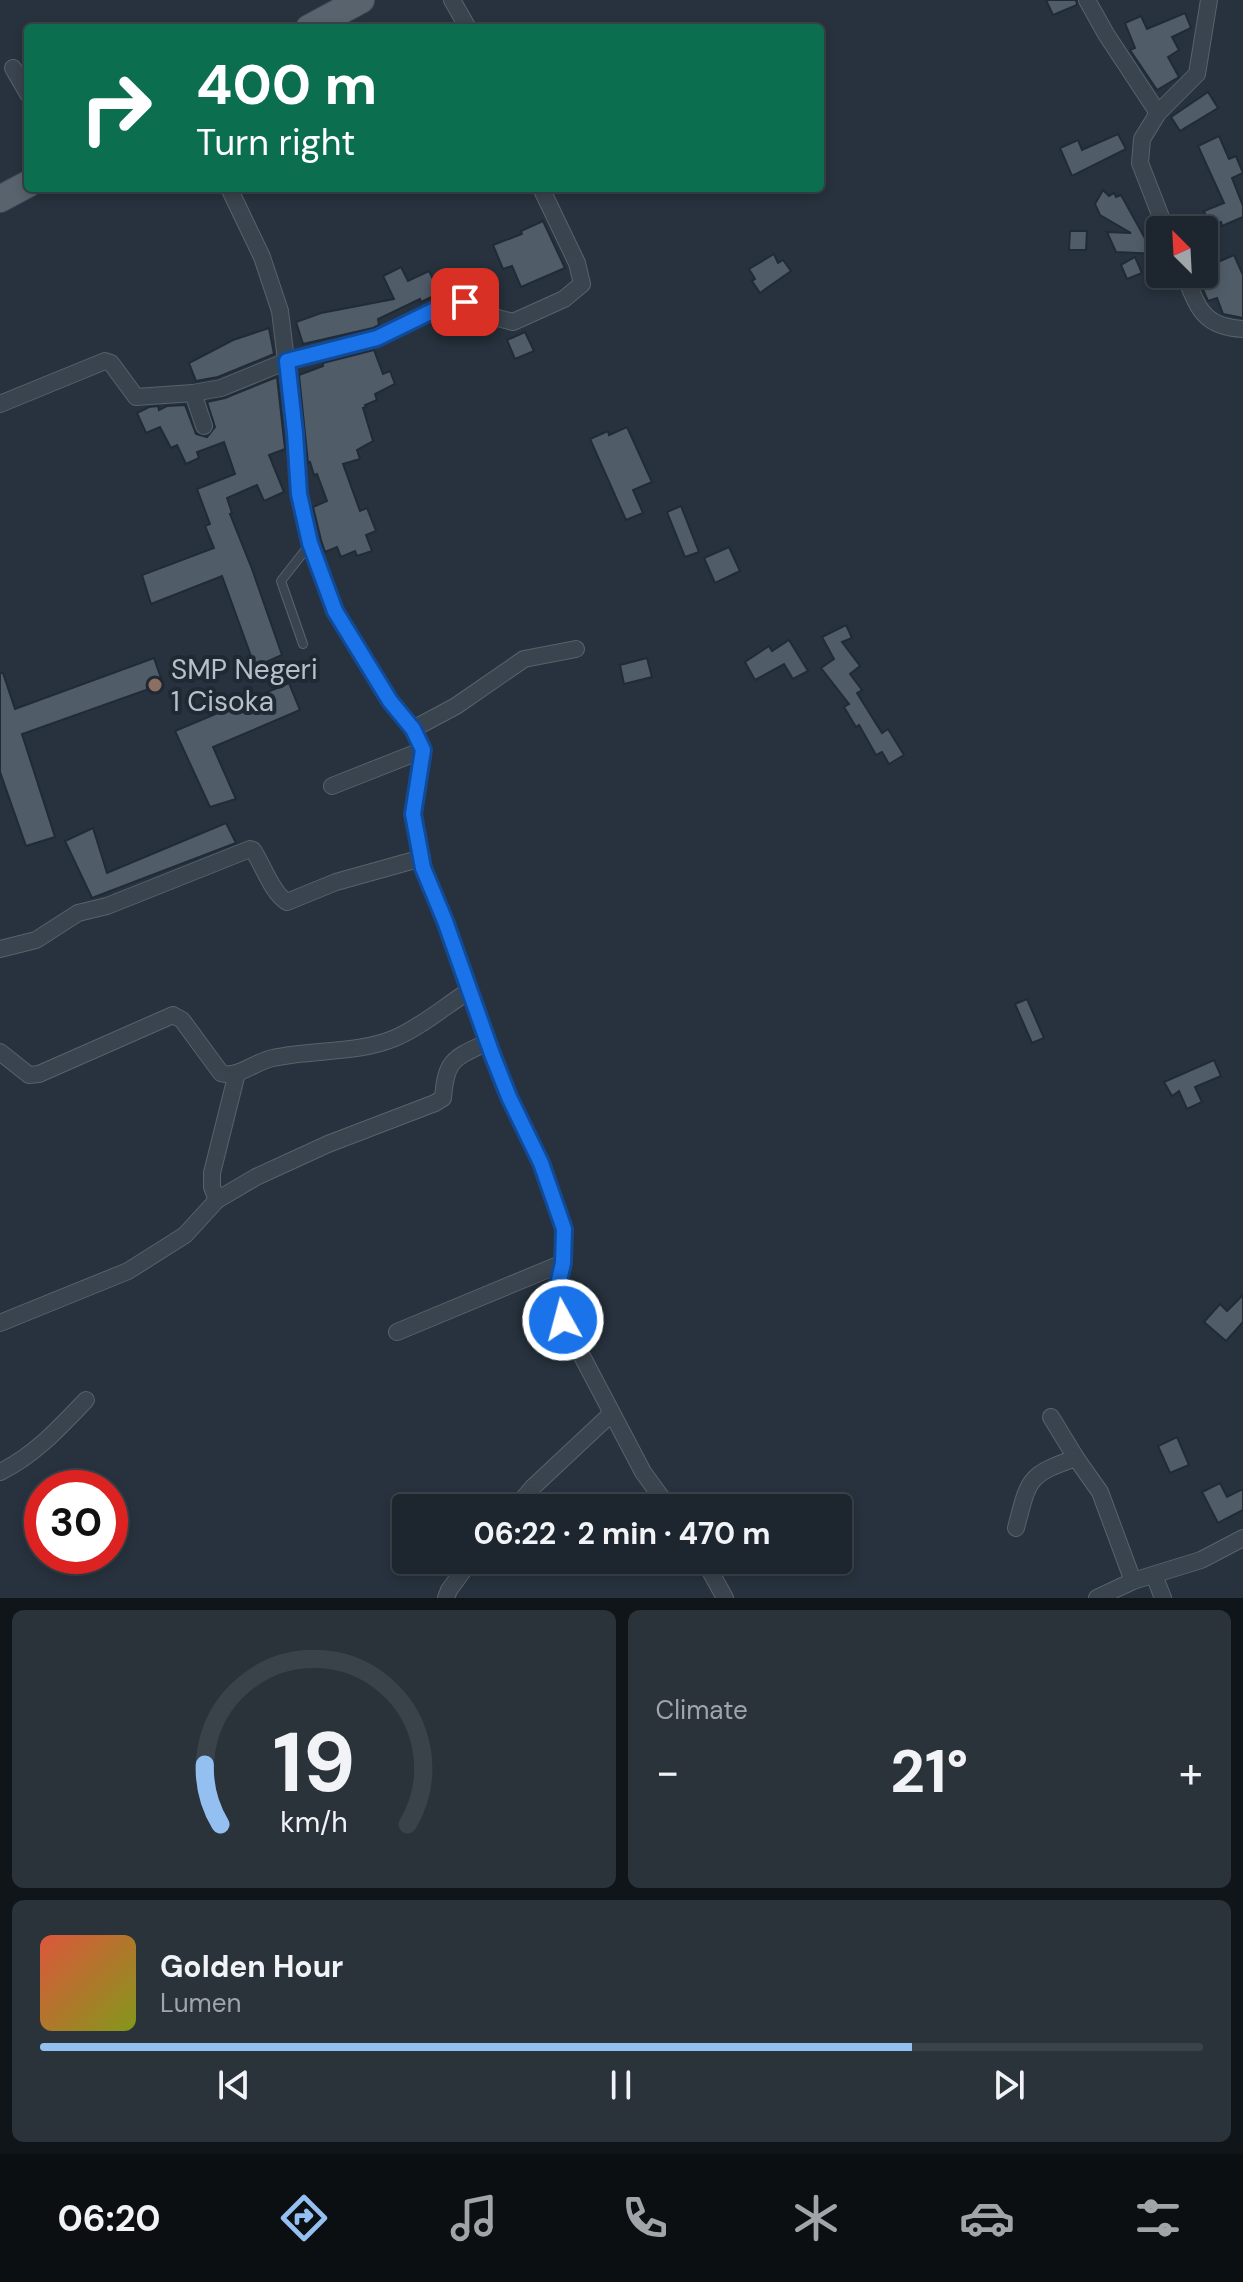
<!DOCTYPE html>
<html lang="en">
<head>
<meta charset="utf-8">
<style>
  body { margin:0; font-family:"DM Sans",sans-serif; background:#2a323a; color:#f1f3f6; height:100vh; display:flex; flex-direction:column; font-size:30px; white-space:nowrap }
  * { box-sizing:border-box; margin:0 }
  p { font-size:26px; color:#a0a5aa }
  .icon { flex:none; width:44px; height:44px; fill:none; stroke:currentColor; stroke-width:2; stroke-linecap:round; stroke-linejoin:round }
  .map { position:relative; height:1598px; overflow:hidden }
  .drawer { display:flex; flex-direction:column; gap:12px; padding:12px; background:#101519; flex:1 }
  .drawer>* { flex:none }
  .hud { position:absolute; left:24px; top:24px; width:800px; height:168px; border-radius:8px; box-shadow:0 4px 12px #0003,0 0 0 2px #3b434a; background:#0b6e4f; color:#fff; overflow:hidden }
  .needle { width:52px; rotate:336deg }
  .tools { position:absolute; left:1146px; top:216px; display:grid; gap:16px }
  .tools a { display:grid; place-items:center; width:72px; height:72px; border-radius:8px; background:#1d262e; box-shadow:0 4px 12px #0003,0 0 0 2px #3b434a; font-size:40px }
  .speed { position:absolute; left:24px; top:1470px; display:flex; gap:16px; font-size:40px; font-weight:700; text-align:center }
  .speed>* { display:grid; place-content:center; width:104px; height:104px; border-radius:50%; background:#1d262e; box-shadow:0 4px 12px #0003,0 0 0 2px #3b434a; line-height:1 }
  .speed .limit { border:12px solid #d22; background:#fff; color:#111 }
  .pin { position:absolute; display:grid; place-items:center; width:68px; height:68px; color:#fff; margin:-34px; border-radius:16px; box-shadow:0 4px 12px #0006 }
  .me { position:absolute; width:88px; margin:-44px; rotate:353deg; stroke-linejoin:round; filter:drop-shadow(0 0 6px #0008) }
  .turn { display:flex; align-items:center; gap:28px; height:168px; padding:0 40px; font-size:36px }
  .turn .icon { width:104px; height:104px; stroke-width:2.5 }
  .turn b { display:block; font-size:56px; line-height:68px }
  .big { font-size:60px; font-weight:700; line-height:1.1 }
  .drawer .tile { flex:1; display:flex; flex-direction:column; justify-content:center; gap:12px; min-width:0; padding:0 28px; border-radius:12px; background:#2a323a }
  .drawer .dial { align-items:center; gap:0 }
  .dial svg { height:208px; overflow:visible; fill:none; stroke:#3b434a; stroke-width:7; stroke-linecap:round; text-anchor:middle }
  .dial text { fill:#f1f3f6; stroke:none }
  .song { display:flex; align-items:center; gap:24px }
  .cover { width:96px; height:96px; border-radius:12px; background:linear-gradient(135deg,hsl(10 70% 55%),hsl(70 70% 35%)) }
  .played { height:8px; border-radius:4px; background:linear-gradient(90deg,#93bff1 75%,#3b434a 75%) }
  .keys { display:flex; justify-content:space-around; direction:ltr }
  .heat { display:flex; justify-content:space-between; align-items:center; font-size:44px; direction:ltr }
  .drawer .tiles { flex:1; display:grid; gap:12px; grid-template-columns:1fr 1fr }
  .tile:last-child { grid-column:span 2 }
  .trip { position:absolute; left:392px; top:1494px; width:460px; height:80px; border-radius:8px; background:#1d262e; box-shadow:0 4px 12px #0003,0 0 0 2px #3b434a; font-weight:700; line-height:80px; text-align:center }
  .dock { display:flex; height:128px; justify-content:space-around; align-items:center; background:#0c0f12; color:#a0a5aa }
  .dock .icon { width:56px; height:56px }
  .dock .on { color:#93bff1 }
  .dock b { font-size:36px; color:#f1f3f6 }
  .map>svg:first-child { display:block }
  .building { fill:#505d69; stroke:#212b35; stroke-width:2 }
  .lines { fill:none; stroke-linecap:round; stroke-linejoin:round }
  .lane-casing { stroke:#58626c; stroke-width:10 }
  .street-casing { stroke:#58626c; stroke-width:18 }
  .primary-casing { stroke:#444d57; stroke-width:28 }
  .lane { stroke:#3a444e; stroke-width:8 }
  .street { stroke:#3a444e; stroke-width:16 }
  .primary { stroke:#59636e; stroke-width:26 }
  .route-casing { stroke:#114b97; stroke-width:20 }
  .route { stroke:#1a73e8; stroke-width:14 }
  .education-dot { fill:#8d6e63; stroke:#1f2933; stroke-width:3 }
  .labels { text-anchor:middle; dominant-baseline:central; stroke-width:8; stroke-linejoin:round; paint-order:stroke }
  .poi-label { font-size:28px; fill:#b7bfc9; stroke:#1f2933; text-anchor:start }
</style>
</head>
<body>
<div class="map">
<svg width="1243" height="1598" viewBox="0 0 1243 1598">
  <rect width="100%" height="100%" fill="#27323e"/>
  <!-- building -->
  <g class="building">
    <path d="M 1046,0 L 1076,0 L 1077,5 L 1053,15 Z"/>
    <path d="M 1185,13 L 1191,28 L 1172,37 L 1179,50 L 1168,57 L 1179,77 L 1157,90 L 1130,50 L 1135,48 L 1125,23 L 1141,16 L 1147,29 Z"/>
    <path d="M 1208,92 L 1218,108 L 1180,131 L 1171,117 Z"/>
    <path d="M 1118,134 L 1126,149 L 1072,176 L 1060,148 L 1078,140 L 1082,150 Z"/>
    <path d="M 1219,136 L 1229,159 L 1236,156 L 1243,173 L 1232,178 L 1243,206 L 1243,217 L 1222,226 L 1221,222 L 1210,226 L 1204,211 L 1224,203 L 1198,146 Z"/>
    <path d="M 1103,190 L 1109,196 L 1114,193 L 1116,197 L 1121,195 L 1146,240 L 1156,234 L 1160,239 L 1160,254 L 1116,252 L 1107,232 L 1131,233 L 1100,215 L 1095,204 Z"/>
    <path d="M 543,221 L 565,268 L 521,287 L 512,266 L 503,269 L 493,245 L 522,234 L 521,231 Z"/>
    <path d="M 1070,231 L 1087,231 L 1086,250 L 1069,250 Z"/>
    <path d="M 774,254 L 778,263 L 783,260 L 791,271 L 760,293 L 752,281 L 755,279 L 749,269 Z"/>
    <path d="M 1234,255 L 1243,275 L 1243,318 L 1223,314 L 1217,298 L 1208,301 L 1196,274 L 1204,274 L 1204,268 Z"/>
    <path d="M 1135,257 L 1142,273 L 1127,279 L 1121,265 Z"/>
    <path d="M 401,267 L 408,281 L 429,271 L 440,293 L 421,302 L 420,299 L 378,319 L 379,325 L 373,328 L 303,344 L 296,322 L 321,313 L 394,299 L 383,276 Z"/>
    <path d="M 269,328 L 274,354 L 218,377 L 196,381 L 189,363 L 233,340 Z"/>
    <path d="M 525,332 L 534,351 L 515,359 L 507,340 Z"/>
    <path d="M 374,350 L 383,374 L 390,371 L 395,384 L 375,394 L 377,400 L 365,405 L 366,407 L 363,408 L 373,441 L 357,450 L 360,459 L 343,464 L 360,511 L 367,508 L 376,531 L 366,535 L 372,551 L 357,556 L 355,551 L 341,557 L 337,547 L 325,552 L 321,540 L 313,507 L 327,501 L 317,474 L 314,475 L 310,462 L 308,463 L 299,375 L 323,366 L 323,363 Z"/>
    <path d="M 277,377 L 285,449 L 269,455 L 284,492 L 264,501 L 257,485 L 227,498 L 232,513 L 230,514 L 252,569 L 282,655 L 255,667 L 222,576 L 151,604 L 142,575 L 214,548 L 205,526 L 210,524 L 197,489 L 235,474 L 224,442 L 197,452 L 199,458 L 186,464 L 177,445 L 171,448 L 160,427 L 146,433 L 137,413 L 149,407 L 158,406 L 159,410 L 167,406 L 185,405 L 196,434 L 207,437 L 215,427 L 207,402 L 225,398 Z"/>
    <path d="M 627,427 L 652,482 L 633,490 L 643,513 L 626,520 L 590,439 L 608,431 L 609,435 Z"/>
    <path d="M 681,506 L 699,552 L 685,557 L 667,512 Z"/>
    <path d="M 729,547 L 740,571 L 715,583 L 704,558 Z"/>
    <path d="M 846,625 L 852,638 L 842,642 L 860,666 L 850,674 L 862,690 L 857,693 L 882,733 L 888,729 L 904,755 L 889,764 L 882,752 L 876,755 L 859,725 L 856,727 L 844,707 L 849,704 L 821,668 L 834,659 L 822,637 Z"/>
    <path d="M 789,640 L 808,671 L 793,679 L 784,664 L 755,680 L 745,662 L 769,646 L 772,651 Z"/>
    <path d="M 154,658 L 163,684 L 22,734 L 55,837 L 26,846 L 0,772 L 0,673 L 3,673 L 15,709 Z"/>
    <path d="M 647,658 L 652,677 L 624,684 L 620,665 Z"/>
    <path d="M 289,683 L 300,710 L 213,747 L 236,799 L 210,807 L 175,731 Z"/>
    <path d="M 226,823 L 236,843 L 92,898 L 65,841 L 93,828 L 107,873 Z"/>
    <path d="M 1027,999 L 1044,1038 L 1032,1043 L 1015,1004 Z"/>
    <path d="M 1214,1060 L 1221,1076 L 1195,1087 L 1202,1102 L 1187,1109 L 1179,1091 L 1172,1096 L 1164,1082 Z"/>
    <path d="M 1243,1295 L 1243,1322 L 1226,1341 L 1204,1322 L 1220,1304 L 1227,1311 Z"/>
    <path d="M 1177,1437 L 1189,1465 L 1170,1473 L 1158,1446 Z"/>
    <path d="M 1220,1483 L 1227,1497 L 1243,1489 L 1243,1510 L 1218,1523 L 1202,1492 Z"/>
  </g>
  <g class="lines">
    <defs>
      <path id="lane" d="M 303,644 L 281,581 L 310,544"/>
      <g id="street">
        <path d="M 452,0 L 468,28"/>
        <path d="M 1087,0 L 1106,34 L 1158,113"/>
        <path d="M 13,68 L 28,94"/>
        <path d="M 229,188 L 262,257 L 280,311 L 295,433 L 299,494 L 310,543 L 335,611 L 390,701 L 413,729 L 423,750 L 413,814 L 423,868 L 445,921 L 469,991 L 509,1097 L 541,1163 L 564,1229 L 563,1263 L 557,1289 L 563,1320 L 643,1472 L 669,1508"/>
        <path d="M 1166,230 L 1140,163 L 1142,139 L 1158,113 L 1197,74 L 1209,0"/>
        <path d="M 1184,274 C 1198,307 1202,327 1243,329"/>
        <path d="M 0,404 L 105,361 L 111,363 L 136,397 L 193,393"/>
        <path d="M 204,426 L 193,393 L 221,388 L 287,361 L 377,338 L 451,302 L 465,302 L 483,314 L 513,322 L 564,299 L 582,284 L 577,263 L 541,188"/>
        <path d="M 413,729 L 456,706 L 524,659 L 576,649"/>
        <path d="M 332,786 L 423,750"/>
        <path d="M 0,949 L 36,940 L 78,913 L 107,906 L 250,849 L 253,850 C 263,865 272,893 287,902 L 336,882 L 422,858"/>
        <path d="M 0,1052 L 29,1075 L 39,1074 L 173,1015 L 182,1020 L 221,1073 C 237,1079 256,1061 273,1058 C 313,1049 357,1054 395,1038 C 421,1027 445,1006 469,991"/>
        <path d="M 217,1200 L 212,1187 L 212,1173 L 237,1073"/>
        <path d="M 0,1323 L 128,1271 L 185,1235 L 217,1200 L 256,1177 L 328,1144 L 435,1103 L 443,1098 C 446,1059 454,1058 488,1042"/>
        <path d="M 397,1332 L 563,1263"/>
        <path d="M 1051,1417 L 1076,1458"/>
        <path d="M 0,1472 C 34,1456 60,1427 86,1400"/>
        <path d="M 515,1508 L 533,1487 L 611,1414"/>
        <path d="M 1016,1528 C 1029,1479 1027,1475 1076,1458 L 1100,1492 L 1133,1581"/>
        <path d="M 704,1560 L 725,1598"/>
        <path d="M 1154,1575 L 1163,1598"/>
        <path d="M 446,1598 L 449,1590 L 471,1560"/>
        <path d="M 1097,1598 L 1133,1581 L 1201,1560 L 1243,1538"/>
      </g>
      <g id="primary">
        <path d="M 309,28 L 361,0"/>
        <path d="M 0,199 L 28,184"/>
      </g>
    </defs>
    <!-- lane casing -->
    <use href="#lane" class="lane-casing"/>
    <!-- street casing -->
    <use href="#street" class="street-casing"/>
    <!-- primary casing -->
    <use href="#primary" class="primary-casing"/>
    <!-- lane -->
    <use href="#lane" class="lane"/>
    <!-- street -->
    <use href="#street" class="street"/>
    <!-- primary -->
    <use href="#primary" class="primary"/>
  </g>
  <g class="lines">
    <defs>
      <path id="route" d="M 465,302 L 451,302 L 377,338 L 287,361 L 295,433 L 299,494 L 310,543 L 335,611 L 390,701 L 413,729 L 423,750 L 413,814 L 423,868 L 445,921 L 492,1054 L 509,1097 L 541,1163 L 564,1229 L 563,1263 L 557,1289 L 563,1320"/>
    </defs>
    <!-- route casing -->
    <use href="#route" class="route-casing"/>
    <!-- route -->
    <use href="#route" class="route"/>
  </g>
  <!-- markers -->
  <circle class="education-dot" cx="155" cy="685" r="8"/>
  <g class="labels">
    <!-- poi labels -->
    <g class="poi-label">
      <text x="171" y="669">SMP Negeri<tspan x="171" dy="32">1 Cisoka</tspan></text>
    </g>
  </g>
</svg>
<div class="tools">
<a><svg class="needle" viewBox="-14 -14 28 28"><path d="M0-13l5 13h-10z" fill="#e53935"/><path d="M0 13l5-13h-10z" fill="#a0a5aa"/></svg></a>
</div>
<div class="speed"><div class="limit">30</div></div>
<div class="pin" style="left:465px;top:302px;background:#d93025"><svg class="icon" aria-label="arrive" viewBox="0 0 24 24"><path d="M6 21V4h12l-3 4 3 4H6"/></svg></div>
<svg class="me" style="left:563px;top:1320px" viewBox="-20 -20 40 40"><circle r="17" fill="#1a73e8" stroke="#fff" stroke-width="3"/><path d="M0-11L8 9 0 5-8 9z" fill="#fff"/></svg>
<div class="trip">06:22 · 2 min · 470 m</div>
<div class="hud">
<div class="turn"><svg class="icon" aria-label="right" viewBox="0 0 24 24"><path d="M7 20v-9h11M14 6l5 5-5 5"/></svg><div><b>400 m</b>Turn right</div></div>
</div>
</div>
<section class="drawer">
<div class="tiles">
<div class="tile dial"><svg viewBox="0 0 100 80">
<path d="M14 69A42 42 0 1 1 86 69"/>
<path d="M14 69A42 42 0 0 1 8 46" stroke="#93bff1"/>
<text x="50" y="56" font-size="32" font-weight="700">19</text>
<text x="50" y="72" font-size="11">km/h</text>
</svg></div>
<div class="tile"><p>Climate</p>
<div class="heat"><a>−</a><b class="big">21°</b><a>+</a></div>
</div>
<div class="tile">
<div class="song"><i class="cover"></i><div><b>Golden Hour</b><p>Lumen</p></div></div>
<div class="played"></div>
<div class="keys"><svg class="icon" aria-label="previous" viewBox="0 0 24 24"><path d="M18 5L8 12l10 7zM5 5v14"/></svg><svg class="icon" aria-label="pause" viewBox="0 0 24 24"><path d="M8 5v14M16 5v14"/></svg><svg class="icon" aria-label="next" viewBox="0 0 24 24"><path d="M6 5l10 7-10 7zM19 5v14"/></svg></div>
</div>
</div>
</section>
<nav class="dock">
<b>06:20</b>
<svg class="icon on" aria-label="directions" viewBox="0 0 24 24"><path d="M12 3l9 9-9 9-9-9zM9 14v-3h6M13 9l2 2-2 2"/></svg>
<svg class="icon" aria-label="music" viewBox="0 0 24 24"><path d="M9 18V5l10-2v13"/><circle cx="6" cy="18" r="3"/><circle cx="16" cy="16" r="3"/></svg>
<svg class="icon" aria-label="phone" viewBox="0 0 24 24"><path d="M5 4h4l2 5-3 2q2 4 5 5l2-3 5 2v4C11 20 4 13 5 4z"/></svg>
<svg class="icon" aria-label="climate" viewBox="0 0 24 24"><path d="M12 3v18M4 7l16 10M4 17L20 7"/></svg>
<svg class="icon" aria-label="car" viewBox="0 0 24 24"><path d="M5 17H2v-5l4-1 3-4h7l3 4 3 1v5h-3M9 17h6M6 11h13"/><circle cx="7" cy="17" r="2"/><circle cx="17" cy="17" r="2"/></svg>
<svg class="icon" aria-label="filters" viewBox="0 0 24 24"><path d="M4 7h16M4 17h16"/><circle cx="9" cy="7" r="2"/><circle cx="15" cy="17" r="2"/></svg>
</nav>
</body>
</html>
